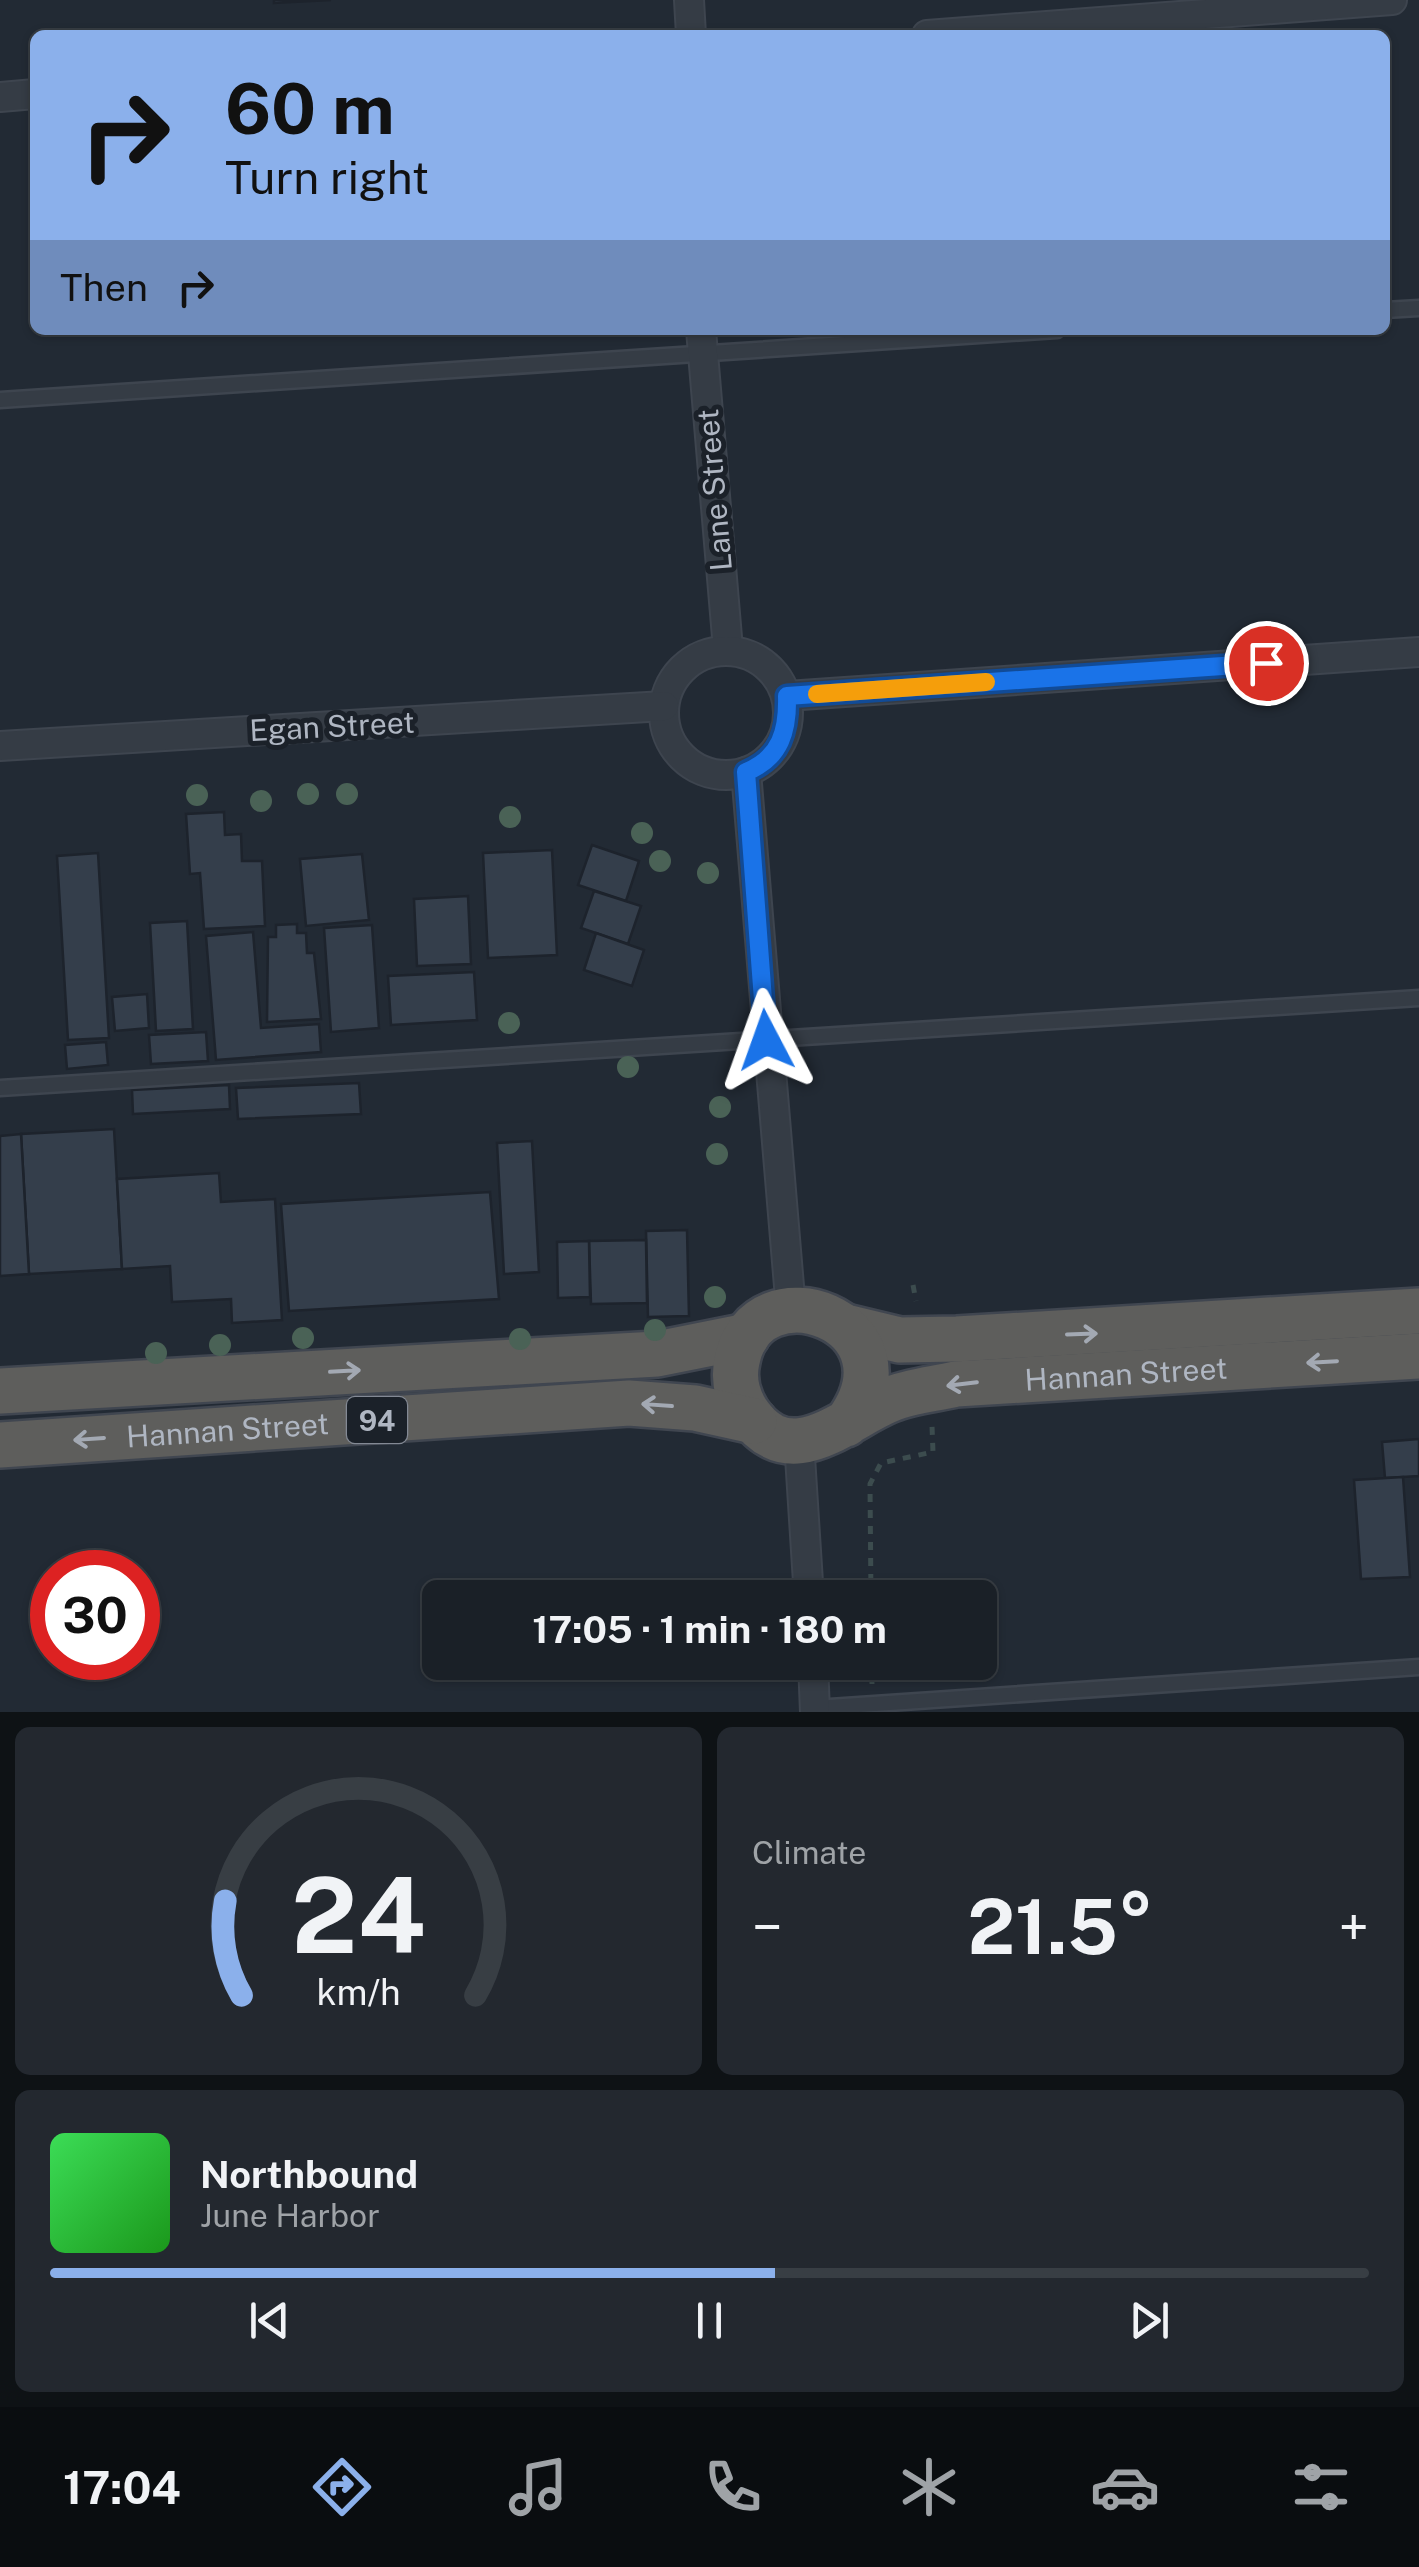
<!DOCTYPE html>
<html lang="en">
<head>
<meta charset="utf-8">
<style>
  body { margin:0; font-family:"Public Sans",sans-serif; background:#23282f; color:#f1f3f6; height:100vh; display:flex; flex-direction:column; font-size:38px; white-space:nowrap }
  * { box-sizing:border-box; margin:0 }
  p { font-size:32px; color:#9fa3a7 }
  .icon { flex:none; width:55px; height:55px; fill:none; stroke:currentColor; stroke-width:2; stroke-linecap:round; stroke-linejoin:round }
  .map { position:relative; height:1712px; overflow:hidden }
  .side { display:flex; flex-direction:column; gap:15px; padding:15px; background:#0e1215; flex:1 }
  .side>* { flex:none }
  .hud { position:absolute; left:30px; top:30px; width:1360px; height:305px; border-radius:15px; box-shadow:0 2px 8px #0004,0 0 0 2px #383e44; background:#8bb0eb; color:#111; overflow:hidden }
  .speed { position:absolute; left:30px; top:1550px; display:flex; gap:20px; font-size:50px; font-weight:700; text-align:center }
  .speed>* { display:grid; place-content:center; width:130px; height:130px; border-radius:50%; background:#1a2027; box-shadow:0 2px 8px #0004,0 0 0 2px #383e44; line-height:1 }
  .speed .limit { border:15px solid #d22; background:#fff; color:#111 }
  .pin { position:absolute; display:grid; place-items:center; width:85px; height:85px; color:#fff; margin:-42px; border:5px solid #fff; border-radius:50%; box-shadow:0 2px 10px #0007 }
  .me { position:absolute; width:110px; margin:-55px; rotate:356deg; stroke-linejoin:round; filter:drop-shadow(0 0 8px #0008) }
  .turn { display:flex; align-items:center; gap:35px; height:210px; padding:0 30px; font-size:45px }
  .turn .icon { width:130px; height:130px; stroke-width:2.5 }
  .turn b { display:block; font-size:70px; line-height:85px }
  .then { display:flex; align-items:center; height:95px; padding:0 30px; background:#0003; gap:20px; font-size:38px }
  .big { font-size:75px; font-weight:700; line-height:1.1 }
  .side .card { flex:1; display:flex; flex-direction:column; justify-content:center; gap:15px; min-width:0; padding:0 35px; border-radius:15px; background:#23282f }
  .side .dial { align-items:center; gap:0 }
  .dial svg { height:260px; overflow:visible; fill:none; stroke:#383e44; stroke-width:7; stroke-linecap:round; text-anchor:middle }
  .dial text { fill:#f1f3f6; stroke:none }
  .song { display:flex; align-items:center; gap:30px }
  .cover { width:120px; height:120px; border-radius:15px; background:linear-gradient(135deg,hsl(130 70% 55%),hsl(120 70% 35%)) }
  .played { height:10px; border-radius:5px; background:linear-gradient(90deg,#8bb0eb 55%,#383e44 55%) }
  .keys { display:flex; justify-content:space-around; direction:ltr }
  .heat { display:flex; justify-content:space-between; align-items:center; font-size:55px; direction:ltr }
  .side .tiles { flex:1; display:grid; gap:15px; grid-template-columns:1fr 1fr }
  .card:last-child { grid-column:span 2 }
  .trip { position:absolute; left:422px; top:1580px; width:575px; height:100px; border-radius:15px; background:#1a2027; box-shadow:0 2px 8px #0004,0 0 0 2px #383e44; font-weight:700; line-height:100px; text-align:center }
  .tab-bar { display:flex; height:160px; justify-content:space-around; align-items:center; background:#0a0d10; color:#9fa3a7 }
  .tab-bar .icon { width:70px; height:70px }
  .tab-bar .active { color:#8bb0eb }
  .tab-bar b { font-size:45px; color:#f1f3f6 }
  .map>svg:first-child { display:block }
  .building { fill:#343e4b; stroke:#1d232c; stroke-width:2.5 }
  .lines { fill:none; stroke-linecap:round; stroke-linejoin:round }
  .service-casing { stroke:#3e454f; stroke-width:19 }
  .minor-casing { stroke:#3e454f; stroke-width:32 }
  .trunk-casing { stroke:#404650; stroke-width:50 }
  .path { stroke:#3c4c4e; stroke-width:5; stroke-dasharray:8 8; stroke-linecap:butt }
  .service { stroke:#353c45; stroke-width:14 }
  .minor { stroke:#353c45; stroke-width:28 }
  .trunk { stroke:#5e5e5c; stroke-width:45 }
  .tree { fill:#4a6256 }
  .oneway { stroke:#a3a9b3 }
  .route-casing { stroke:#114b97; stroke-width:25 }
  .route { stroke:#1a73e8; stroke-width:18 }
  .slow { stroke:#f59e0b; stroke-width:18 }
  .labels { text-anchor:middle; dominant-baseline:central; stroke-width:10; stroke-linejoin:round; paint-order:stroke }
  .shield { fill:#1b2129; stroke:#838994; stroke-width:2.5 }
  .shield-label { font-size:28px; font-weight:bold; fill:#afb6c2 }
  .street-label { font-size:30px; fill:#afb6c2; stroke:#1b2129 }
</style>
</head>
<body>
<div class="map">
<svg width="1419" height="1712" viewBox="0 0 1419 1712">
  <rect width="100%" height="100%" fill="#222a34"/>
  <!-- building -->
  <g class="building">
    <path d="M 274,0 L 331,0 L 274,3 Z"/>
    <path d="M 224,812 L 225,835 L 241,834 L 242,861 L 262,861 L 265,926 L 204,929 L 200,873 L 190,874 L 186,814 Z"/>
    <path d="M 592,845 L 639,861 L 626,901 L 578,885 Z"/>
    <path d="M 552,850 L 557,955 L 488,958 L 483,853 Z"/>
    <path d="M 98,853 L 109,1038 L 68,1040 L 57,856 Z"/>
    <path d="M 362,854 L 369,920 L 306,926 L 300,859 Z"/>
    <path d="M 594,891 L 641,906 L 628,944 L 581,928 Z"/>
    <path d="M 468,896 L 471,964 L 417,966 L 414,899 Z"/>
    <path d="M 187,921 L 193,1029 L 156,1031 L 150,923 Z"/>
    <path d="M 297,924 L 297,933 L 306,933 L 307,953 L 314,953 L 321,1019 L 267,1022 L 268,937 L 276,937 L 276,925 Z"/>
    <path d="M 372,925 L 379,1028 L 331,1032 L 324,928 Z"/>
    <path d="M 253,932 L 261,1028 L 319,1024 L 321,1052 L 216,1060 L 206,936 Z"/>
    <path d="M 596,933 L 644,950 L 632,986 L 584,970 Z"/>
    <path d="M 474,972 L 477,1020 L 391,1025 L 388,976 Z"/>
    <path d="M 147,994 L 149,1028 L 115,1031 L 112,997 Z"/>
    <path d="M 206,1032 L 208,1061 L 151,1064 L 149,1035 Z"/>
    <path d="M 106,1042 L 108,1065 L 67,1069 L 65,1045 Z"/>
    <path d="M 359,1083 L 361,1114 L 238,1119 L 236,1088 Z"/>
    <path d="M 229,1085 L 230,1109 L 133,1114 L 132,1090 Z"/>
    <path d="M 114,1129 L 122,1269 L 29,1274 L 21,1134 Z"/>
    <path d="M 21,1134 L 29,1274 L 0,1276 L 0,1136 Z"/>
    <path d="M 532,1141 L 539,1272 L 504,1274 L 497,1143 Z"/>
    <path d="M 219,1173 L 221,1202 L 275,1199 L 282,1320 L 232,1323 L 231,1299 L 172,1302 L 170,1266 L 122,1269 L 117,1179 Z"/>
    <path d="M 490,1192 L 499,1299 L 289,1311 L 281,1204 Z"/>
    <path d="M 687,1230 L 689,1316 L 648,1317 L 646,1231 Z"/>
    <path d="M 646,1240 L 647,1303 L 591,1304 L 589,1241 Z"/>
    <path d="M 589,1241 L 590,1297 L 558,1298 L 557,1242 Z"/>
    <path d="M 1419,1439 L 1419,1476 L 1385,1478 L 1382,1442 Z"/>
    <path d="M 1403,1477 L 1410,1577 L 1361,1579 L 1354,1480 Z"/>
  </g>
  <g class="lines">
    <defs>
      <g id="service">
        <path d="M 1385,310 L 1419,308"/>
        <path d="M 0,400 L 1057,330"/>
        <path d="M 0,1088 L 1419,998"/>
        <path d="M 815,1708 L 1419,1667"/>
      </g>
      <g id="minor">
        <path d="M 689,0 L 691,35"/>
        <path d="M 927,35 L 1392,0"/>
        <path d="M 0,97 L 35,94"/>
        <path d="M 701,330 L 728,649"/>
        <circle cx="726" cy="713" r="62"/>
        <path d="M 787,696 L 1419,652"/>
        <path d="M 0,746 L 664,706"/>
        <path d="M 746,772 L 791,1310"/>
        <path d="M 799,1441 L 809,1598"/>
        <path d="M 813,1662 L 815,1712"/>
      </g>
      <g id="trunk">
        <path d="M 846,1327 L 900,1340 L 957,1339 L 1419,1311"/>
        <path d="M 0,1391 L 657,1354 L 747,1336"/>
        <path id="s1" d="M 846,1424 C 923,1321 755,1262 737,1361 C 733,1379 737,1396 747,1412 C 790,1475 843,1419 889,1400 C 909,1391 935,1389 956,1384 L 1419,1356"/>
        <path id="s2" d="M 0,1445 L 629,1403 L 695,1408 L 754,1421"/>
      </g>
    </defs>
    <!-- service casing -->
    <use href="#service" class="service-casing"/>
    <!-- minor casing -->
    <use href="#minor" class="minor-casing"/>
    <!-- trunk casing -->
    <use href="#trunk" class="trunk-casing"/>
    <!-- path -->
    <g class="path">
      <path d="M 913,1285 L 916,1301"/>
      <path d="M 871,1598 L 870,1484 L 881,1463 L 933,1452 L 932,1426"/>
      <path d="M 871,1662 L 872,1684"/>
    </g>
    <!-- service -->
    <use href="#service" class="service"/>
    <!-- minor -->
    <use href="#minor" class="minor"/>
    <!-- trunk -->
    <use href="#trunk" class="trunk"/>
  </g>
  <!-- trees -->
  <g class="tree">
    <circle cx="308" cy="794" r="11"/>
    <circle cx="347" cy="794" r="11"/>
    <circle cx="197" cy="795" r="11"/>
    <circle cx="261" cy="801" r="11"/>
    <circle cx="510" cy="817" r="11"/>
    <circle cx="642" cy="833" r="11"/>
    <circle cx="660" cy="861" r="11"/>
    <circle cx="708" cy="873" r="11"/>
    <circle cx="509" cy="1023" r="11"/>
    <circle cx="628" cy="1067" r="11"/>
    <circle cx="720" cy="1107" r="11"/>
    <circle cx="717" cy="1154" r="11"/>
    <circle cx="715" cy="1297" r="11"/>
    <circle cx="655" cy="1330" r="11"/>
    <circle cx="303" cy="1338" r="11"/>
    <circle cx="520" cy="1339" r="11"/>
    <circle cx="220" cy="1345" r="11"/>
    <circle cx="156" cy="1353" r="11"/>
  </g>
  <!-- one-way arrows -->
  <defs><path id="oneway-shaft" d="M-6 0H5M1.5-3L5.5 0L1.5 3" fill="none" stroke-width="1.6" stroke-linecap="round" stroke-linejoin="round" transform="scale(2.5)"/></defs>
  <g class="oneway">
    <use href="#oneway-shaft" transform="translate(1082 1334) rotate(-2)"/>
    <use href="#oneway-shaft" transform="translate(1322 1362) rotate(177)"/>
    <use href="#oneway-shaft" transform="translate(345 1371) rotate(-3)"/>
    <use href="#oneway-shaft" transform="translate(962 1384) rotate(173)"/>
    <use href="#oneway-shaft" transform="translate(657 1405) rotate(-176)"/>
    <use href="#oneway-shaft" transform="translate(89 1439) rotate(176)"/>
  </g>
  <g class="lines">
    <defs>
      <path id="route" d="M 766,1040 L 746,772 C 781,758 788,730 787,696 L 1266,663"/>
    </defs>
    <!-- route casing -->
    <use href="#route" class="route-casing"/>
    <!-- route -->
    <use href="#route" class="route"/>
    <!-- slow -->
    <path class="slow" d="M 817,694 L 986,682"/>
  </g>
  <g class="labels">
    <!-- shield labels -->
    <rect class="shield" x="347" y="1397" width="60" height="46" rx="8"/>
    <g class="shield-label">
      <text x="377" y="1420">94</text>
    </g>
    <!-- street labels -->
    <g class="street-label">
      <text transform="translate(714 490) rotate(-95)">Lane Street</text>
      <text transform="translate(332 726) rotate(-3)">Egan Street</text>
      <text stroke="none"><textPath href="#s1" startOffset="700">Hannan Street</textPath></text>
      <text stroke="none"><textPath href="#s2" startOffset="228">Hannan Street</textPath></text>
    </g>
  </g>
</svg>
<div class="speed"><div class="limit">30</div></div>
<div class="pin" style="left:1266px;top:663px;background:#d93025"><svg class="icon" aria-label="arrive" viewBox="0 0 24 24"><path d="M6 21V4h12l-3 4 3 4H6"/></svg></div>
<svg class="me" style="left:766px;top:1040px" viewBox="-20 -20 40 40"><path d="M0-17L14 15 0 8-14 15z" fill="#1a73e8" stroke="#fff" stroke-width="4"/></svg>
<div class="trip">17:05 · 1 min · 180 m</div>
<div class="hud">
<div class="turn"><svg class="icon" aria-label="right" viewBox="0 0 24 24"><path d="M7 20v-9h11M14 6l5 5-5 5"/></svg><div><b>60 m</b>Turn right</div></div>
<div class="then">Then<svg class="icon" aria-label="right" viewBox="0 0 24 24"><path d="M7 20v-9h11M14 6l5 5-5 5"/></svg></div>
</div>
</div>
<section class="side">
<div class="tiles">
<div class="card dial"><svg viewBox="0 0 100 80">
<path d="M14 69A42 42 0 1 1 86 69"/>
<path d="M14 69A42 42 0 0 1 9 40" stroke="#8bb0eb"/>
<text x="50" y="56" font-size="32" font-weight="700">24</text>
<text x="50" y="72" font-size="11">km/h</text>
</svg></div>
<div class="card"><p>Climate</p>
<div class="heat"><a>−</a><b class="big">21.5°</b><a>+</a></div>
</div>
<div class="card">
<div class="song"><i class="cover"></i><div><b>Northbound</b><p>June Harbor</p></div></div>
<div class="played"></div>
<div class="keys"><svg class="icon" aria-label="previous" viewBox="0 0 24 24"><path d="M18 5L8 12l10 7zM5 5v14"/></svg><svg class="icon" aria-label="pause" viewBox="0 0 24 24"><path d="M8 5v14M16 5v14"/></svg><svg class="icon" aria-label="next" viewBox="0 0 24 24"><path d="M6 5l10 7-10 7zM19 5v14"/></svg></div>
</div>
</div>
</section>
<nav class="tab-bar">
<b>17:04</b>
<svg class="icon active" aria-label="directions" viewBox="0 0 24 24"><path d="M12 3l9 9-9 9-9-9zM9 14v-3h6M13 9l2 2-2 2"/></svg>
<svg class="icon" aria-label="music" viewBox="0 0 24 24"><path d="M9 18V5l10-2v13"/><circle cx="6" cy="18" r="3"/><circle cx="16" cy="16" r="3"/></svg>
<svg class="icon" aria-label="phone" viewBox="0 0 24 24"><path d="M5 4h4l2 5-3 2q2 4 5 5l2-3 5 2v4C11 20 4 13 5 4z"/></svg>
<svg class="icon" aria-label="climate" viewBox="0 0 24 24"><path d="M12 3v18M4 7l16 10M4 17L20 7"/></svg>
<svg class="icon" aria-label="car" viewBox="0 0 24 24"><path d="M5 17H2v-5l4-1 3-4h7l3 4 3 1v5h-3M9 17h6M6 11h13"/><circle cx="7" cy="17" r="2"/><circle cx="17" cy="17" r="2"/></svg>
<svg class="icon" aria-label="filters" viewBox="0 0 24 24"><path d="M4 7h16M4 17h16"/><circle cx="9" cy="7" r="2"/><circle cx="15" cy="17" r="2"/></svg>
</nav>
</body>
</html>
